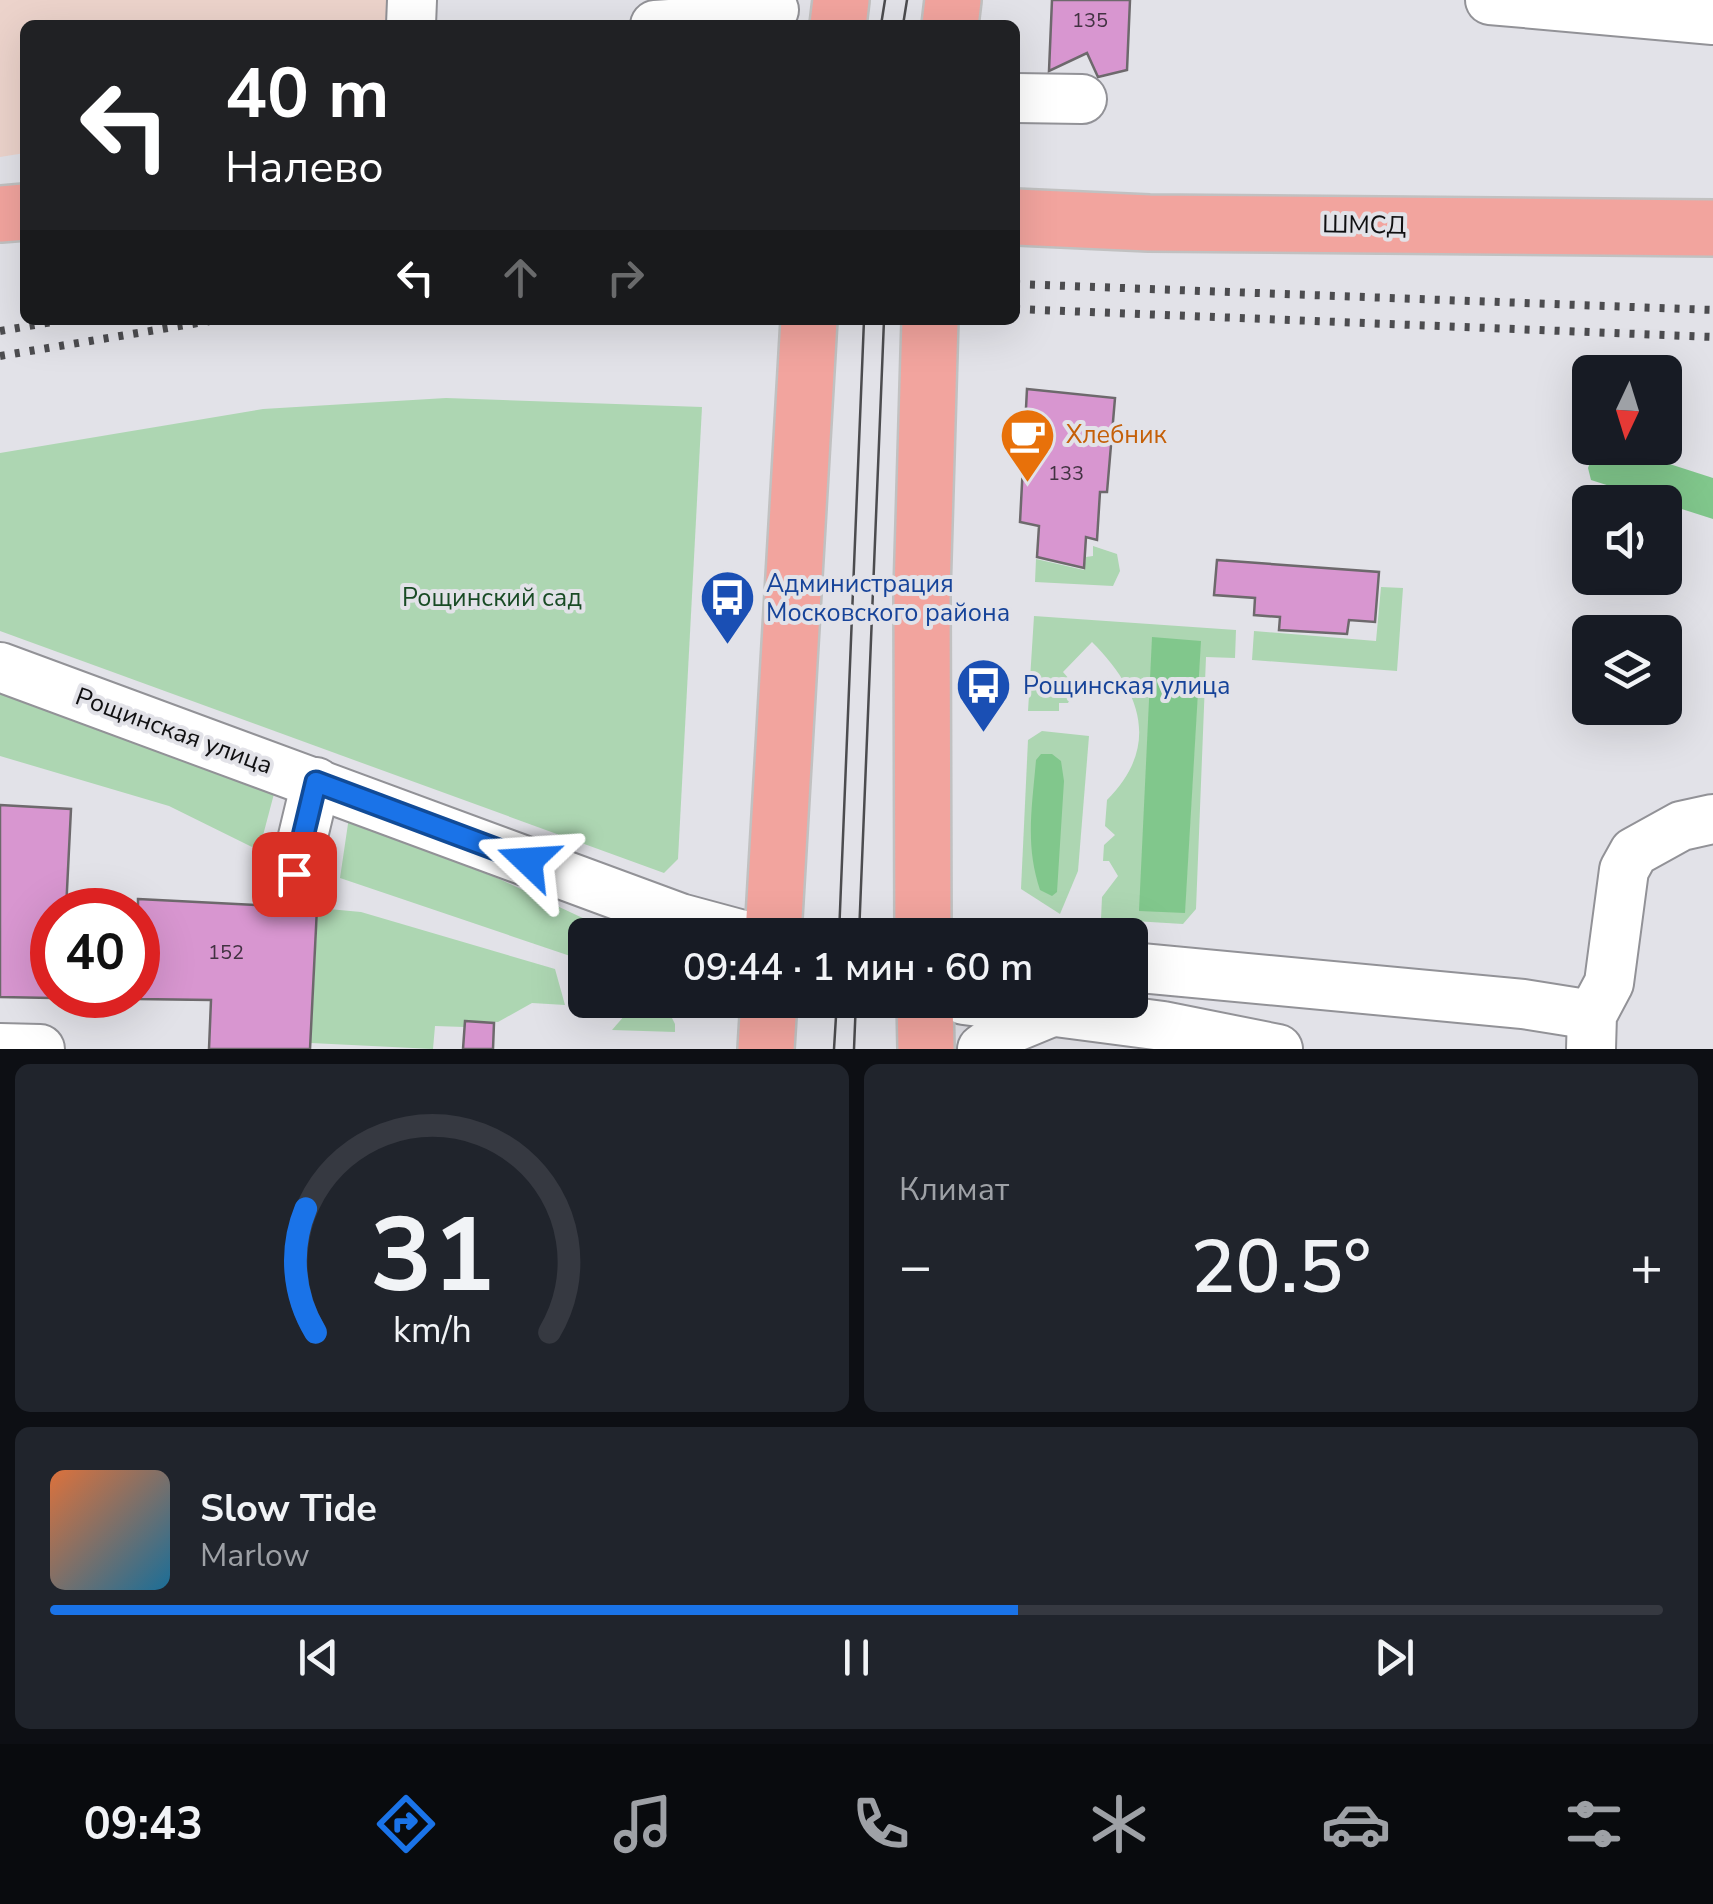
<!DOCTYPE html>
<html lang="ru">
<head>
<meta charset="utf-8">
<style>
  body { margin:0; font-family:"Nunito Sans",sans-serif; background:#20242c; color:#f1f3f6; height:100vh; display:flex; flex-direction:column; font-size:38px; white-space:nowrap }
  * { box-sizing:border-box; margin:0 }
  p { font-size:32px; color:#9ea1a6 }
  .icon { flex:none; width:55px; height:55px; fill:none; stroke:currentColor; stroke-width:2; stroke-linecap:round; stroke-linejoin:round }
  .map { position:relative; height:1049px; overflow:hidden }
  .side { display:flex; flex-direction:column; gap:15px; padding:15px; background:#0d0f14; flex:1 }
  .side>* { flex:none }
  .banner { position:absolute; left:20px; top:20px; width:1000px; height:305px; border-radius:15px; box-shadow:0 10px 40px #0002; background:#202124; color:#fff; overflow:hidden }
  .needle { width:65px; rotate:184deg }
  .tools { position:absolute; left:1572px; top:355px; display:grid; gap:20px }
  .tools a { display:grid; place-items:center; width:110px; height:110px; border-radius:15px; background:#171b24; box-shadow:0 10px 40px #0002; font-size:50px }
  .speed { position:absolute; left:30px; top:888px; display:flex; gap:20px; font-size:50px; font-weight:700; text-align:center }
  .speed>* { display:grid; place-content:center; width:130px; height:130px; border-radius:50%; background:#171b24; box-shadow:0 10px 40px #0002; line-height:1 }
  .speed .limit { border:15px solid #d22; background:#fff; color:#111 }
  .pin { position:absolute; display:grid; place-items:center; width:85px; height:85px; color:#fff; margin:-42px; border-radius:20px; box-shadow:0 5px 15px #0006 }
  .me { position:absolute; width:110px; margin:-55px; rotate:290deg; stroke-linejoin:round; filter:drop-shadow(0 0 8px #0008) }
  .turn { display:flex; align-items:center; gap:35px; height:210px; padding:0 40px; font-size:45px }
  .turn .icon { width:130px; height:130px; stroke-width:2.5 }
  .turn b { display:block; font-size:70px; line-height:85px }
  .lanes { display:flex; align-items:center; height:95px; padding:0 40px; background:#0003; justify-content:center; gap:50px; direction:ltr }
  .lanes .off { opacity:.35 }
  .big { font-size:75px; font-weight:600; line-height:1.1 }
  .side .widget { flex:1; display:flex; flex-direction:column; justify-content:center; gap:15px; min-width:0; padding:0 35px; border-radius:15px; background:#20242c }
  .side .dial { align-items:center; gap:0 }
  .dial svg { height:260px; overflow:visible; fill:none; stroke:#363941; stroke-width:7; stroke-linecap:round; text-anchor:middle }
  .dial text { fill:#f1f3f6; stroke:none }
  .song { display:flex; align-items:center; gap:30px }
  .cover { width:120px; height:120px; border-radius:15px; background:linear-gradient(135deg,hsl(20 70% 55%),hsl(200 70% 35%)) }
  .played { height:10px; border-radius:5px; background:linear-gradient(90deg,#1a73e8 60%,#363941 60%) }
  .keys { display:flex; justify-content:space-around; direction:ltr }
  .heat { display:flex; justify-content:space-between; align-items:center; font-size:55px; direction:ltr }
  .side .tiles { flex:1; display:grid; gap:15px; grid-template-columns:1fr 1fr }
  .widget:last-child { grid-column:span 2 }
  .trip { position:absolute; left:568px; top:918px; width:580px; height:100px; border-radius:15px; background:#171b24; box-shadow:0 10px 40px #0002; font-weight:600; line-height:100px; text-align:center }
  .tab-bar { display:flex; height:160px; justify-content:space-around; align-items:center; background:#090b0e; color:#9ea1a6 }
  .tab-bar .icon { width:70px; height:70px }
  .tab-bar .selected { color:#1a73e8 }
  .tab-bar b { font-size:45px; color:#f1f3f6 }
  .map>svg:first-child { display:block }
  .industrial { fill:#ecd3cb }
  .green { fill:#add6b2 }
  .forest { fill:#81c78c }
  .building { fill:#d896d0; stroke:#6d696c; stroke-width:2.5 }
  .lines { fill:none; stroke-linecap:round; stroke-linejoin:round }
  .minor-casing { stroke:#929297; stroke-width:52 }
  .major-casing { stroke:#c1c1c1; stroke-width:60 }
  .minor { stroke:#fff; stroke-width:48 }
  .major { stroke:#f2a49e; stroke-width:55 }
  .tram { stroke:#4c4c4f; stroke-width:2.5 }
  .rail { stroke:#4c4c4f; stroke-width:8; stroke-dasharray:5 10; stroke-linecap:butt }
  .route-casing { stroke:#114b97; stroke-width:25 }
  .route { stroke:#1a73e8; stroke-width:18 }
  .labels { text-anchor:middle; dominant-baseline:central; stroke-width:8; stroke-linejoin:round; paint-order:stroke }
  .number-label { font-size:20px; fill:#423242 }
  .street-label { font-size:25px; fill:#101012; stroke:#e2e2e8 }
  .food-label { font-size:25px; fill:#c56008; stroke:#e2e2e8; text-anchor:start }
  .transit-label { font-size:25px; fill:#164399; stroke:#e2e2e8; text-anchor:start }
  .park-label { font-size:25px; fill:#194b25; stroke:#e2e2e8 }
</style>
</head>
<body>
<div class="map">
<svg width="1713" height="1049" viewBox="0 0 1713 1049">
  <rect width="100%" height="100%" fill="#e2e2e8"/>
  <!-- industrial -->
  <path class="industrial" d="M 0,0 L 390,0 L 389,25 L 25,25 L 25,153 L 0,157 Z"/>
  <!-- green -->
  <g class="green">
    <path d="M 446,398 L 702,407 L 678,859 L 664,873 L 0,631 L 0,453 L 263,409 Z"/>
    <path d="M 1093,546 L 1117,554 L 1120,571 L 1113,586 L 1035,582 L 1036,559 L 1084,570 L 1086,557 L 1093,556 Z"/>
    <path d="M 1381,587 L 1403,588 L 1397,671 L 1252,660 L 1254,631 L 1376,641 Z"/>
    <path d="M 1034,616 L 1236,630 L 1235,658 L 1206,657 L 1196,909 L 1183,924 L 1101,919 L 1102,897 L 1118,876 L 1109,861 L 1103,861 L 1104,845 L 1115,835 L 1105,826 L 1107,800 C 1161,746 1141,691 1092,642 L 1063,672 L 1076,687 L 1068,703 L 1059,703 L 1059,711 L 1028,711 Z"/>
    <path d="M 0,690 L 275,790 L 261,843 L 252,847 L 169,806 L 0,756 Z"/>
    <path d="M 1042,731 L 1089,736 L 1078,871 L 1060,914 L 1021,889 L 1028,740 Z"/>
    <path d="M 349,817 L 461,861 L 619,935 L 585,935 L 585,961 L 340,878 Z"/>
    <path d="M 318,908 L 361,912 L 555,969 L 565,1005 L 532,1003 L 498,1022 L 464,1021 L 464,1027 L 435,1026 L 433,1049 L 311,1043 Z"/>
    <path d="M 638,1000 L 666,1006 L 675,1024 L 675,1032 L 612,1030 Z"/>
  </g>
  <!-- forest -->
  <g class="forest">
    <path d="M 1595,448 L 1620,448 L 1713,478 L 1713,519 L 1591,480 L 1588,468 Z"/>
    <path d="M 1152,637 L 1201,641 L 1185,913 L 1139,911 Z"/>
    <path d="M 1041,754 L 1052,754 L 1061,761 L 1064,781 L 1057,892 L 1052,896 L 1040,890 C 1025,845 1032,808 1036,760 Z"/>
  </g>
  <!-- building -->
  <g class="building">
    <path d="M 1052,0 L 1130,0 L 1127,70 L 1098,77 L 1087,53 L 1049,71 Z"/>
    <path d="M 1027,389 L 1115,398 L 1107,492 L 1100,492 L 1097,540 L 1086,537 L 1084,568 L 1037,557 L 1039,526 L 1020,522 Z"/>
    <path d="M 1217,560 L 1379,572 L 1375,622 L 1349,620 L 1347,634 L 1279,630 L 1280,617 L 1254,615 L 1255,598 L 1214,595 Z"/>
    <path d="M 0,805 L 71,809 L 66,910 L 52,910 L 52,998 L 0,997 Z"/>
    <path d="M 138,899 L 317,908 L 310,1049 L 209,1049 L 211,1000 L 138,999 Z"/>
    <path d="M 465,1021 L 494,1023 L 493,1049 L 463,1049 Z"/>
  </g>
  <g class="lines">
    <defs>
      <g id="minor">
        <path d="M 1490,0 L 1713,20"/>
        <path d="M 411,25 L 412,0"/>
        <path d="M 655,25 L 756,18 L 774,10"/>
        <path d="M 1015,98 L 1082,99"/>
        <path d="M 0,667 L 680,918 L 743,935"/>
        <path d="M 294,874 L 316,782"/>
        <path d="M 1130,967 L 1523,1004 L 1592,1015"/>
        <path d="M 964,1000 L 1163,1026 L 1278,1049"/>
        <path d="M 0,1048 L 40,1049"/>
        <path d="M 982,1049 L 1008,1030 L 1054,1011"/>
        <path d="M 1591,1049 L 1592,1015 L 1609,983 L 1624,870 L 1634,852 L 1681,826 L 1713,819"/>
      </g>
      <g id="major">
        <path d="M 838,25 L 841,0"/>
        <path d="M 950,25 L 953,0"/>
        <path d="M 0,214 L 25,212"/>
        <path d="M 1015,217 L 1149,223 L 1713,228"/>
        <path d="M 773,935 L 809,320"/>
        <path d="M 923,935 L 922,592 L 930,320"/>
        <path d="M 925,1000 L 926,1049"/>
        <path d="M 766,1049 L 769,1000"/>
      </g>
    </defs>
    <!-- minor casing -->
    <use href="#minor" class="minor-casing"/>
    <!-- major casing -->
    <use href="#major" class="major-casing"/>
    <!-- minor -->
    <use href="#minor" class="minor"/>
    <!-- major -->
    <use href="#major" class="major"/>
    <!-- tram -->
    <g class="tram">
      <path d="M 881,25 L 885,0"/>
      <path d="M 903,25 L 907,0"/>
      <path d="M 839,935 L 864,320"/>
      <path d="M 859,935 L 884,320"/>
      <path d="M 834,1049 L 837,1000"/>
      <path d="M 854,1049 L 856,1000"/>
    </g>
    <!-- rail -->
    <g class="rail">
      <path d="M 1015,284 L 1713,310"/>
      <path d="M 1015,309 L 1713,337"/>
      <path d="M 0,331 L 64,320"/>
      <path d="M 0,356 L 216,320"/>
    </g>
  </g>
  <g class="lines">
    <defs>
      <path id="route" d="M 294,874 L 316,782 L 528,861"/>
    </defs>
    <!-- route casing -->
    <use href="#route" class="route-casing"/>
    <!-- route -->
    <use href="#route" class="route"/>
  </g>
  <!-- icons -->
  <defs>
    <symbol id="cafe-pin" viewBox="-11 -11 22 30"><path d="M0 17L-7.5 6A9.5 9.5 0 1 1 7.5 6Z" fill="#e8710a" stroke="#e2e2e8"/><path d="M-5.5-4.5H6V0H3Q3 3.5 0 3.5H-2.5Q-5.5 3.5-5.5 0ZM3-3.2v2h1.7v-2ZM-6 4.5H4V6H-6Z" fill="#fff"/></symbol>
    <symbol id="bus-pin" viewBox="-11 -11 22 30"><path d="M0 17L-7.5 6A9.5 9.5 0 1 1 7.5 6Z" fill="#1a4fb4" stroke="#e2e2e8"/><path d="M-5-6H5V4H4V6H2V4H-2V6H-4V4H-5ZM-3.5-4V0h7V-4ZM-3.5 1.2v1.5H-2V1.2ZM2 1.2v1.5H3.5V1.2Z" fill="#fff"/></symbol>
  </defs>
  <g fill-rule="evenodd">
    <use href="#cafe-pin" x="996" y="404" width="63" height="86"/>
    <use href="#bus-pin" x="696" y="566" width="63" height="86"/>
    <use href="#bus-pin" x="952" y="654" width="63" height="86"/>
  </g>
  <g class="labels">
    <!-- number labels -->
    <g class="number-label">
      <text x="1090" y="20">135</text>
      <text x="1066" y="473">133</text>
      <text x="226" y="952">152</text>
    </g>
    <!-- street labels -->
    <g class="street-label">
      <text transform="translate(1364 225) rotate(1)">ШМСД</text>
      <text transform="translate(174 731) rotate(20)">Рощинская улица</text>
    </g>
    <!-- food labels -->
    <g class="food-label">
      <text x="1066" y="435">Хлебник</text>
    </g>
    <!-- transit labels -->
    <g class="transit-label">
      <text x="766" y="584">Администрация<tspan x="766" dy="29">Московского района</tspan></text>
      <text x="1023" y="686">Рощинская улица</text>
    </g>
    <!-- park labels -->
    <g class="park-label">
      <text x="492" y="598">Рощинский сад</text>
    </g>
  </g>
</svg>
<div class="tools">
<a><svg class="needle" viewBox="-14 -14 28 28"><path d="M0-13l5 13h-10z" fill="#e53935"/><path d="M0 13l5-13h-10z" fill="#9ea1a6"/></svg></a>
<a><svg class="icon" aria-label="sound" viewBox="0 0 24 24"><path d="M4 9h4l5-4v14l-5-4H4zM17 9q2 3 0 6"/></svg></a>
<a><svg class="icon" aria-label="layers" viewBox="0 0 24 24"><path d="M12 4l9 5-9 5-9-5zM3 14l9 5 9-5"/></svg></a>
</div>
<div class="speed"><div class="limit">40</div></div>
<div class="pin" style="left:294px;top:874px;background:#d93025"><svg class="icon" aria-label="arrive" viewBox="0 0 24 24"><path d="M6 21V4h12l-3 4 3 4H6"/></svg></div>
<svg class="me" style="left:528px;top:861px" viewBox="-20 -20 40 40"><path d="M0-17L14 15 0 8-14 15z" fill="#1a73e8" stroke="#fff" stroke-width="4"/></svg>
<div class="trip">09:44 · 1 мин · 60 m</div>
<div class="banner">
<div class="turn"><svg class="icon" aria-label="left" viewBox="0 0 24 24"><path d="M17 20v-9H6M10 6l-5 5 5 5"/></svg><div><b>40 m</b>Налево</div></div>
<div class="lanes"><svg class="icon" aria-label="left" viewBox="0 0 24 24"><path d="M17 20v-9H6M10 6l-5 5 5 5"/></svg><svg class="icon off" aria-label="ahead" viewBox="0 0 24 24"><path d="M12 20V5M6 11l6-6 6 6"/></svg><svg class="icon off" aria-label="right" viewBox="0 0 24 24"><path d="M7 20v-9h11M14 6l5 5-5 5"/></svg></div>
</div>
</div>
<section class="side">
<div class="tiles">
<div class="widget dial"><svg viewBox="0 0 100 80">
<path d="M14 69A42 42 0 1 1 86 69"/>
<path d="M14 69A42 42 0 0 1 11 31" stroke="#1a73e8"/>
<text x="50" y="56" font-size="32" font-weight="700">31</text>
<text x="50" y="72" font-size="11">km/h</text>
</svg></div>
<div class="widget"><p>Климат</p>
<div class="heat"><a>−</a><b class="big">20.5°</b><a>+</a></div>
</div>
<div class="widget">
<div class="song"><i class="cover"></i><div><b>Slow Tide</b><p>Marlow</p></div></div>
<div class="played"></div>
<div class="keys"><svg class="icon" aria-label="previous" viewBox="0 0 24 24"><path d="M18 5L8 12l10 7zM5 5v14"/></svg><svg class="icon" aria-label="pause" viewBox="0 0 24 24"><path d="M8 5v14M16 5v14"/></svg><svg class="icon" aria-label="next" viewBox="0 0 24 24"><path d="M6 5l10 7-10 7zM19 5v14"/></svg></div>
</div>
</div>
</section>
<nav class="tab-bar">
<b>09:43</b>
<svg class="icon selected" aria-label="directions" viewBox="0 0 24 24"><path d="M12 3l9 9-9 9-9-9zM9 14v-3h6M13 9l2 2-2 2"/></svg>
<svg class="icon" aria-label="music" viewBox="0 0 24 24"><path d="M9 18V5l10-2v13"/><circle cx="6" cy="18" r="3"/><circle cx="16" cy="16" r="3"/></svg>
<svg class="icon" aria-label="phone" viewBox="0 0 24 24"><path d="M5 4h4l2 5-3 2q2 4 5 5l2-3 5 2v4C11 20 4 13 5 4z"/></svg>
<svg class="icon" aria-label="climate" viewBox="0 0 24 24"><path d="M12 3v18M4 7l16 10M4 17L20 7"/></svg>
<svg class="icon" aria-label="car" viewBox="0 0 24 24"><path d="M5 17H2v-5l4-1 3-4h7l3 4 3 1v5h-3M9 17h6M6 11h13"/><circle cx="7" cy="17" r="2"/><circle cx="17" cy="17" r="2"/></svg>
<svg class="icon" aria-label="filters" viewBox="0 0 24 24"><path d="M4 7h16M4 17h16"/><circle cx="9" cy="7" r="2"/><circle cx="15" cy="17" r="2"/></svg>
</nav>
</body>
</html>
